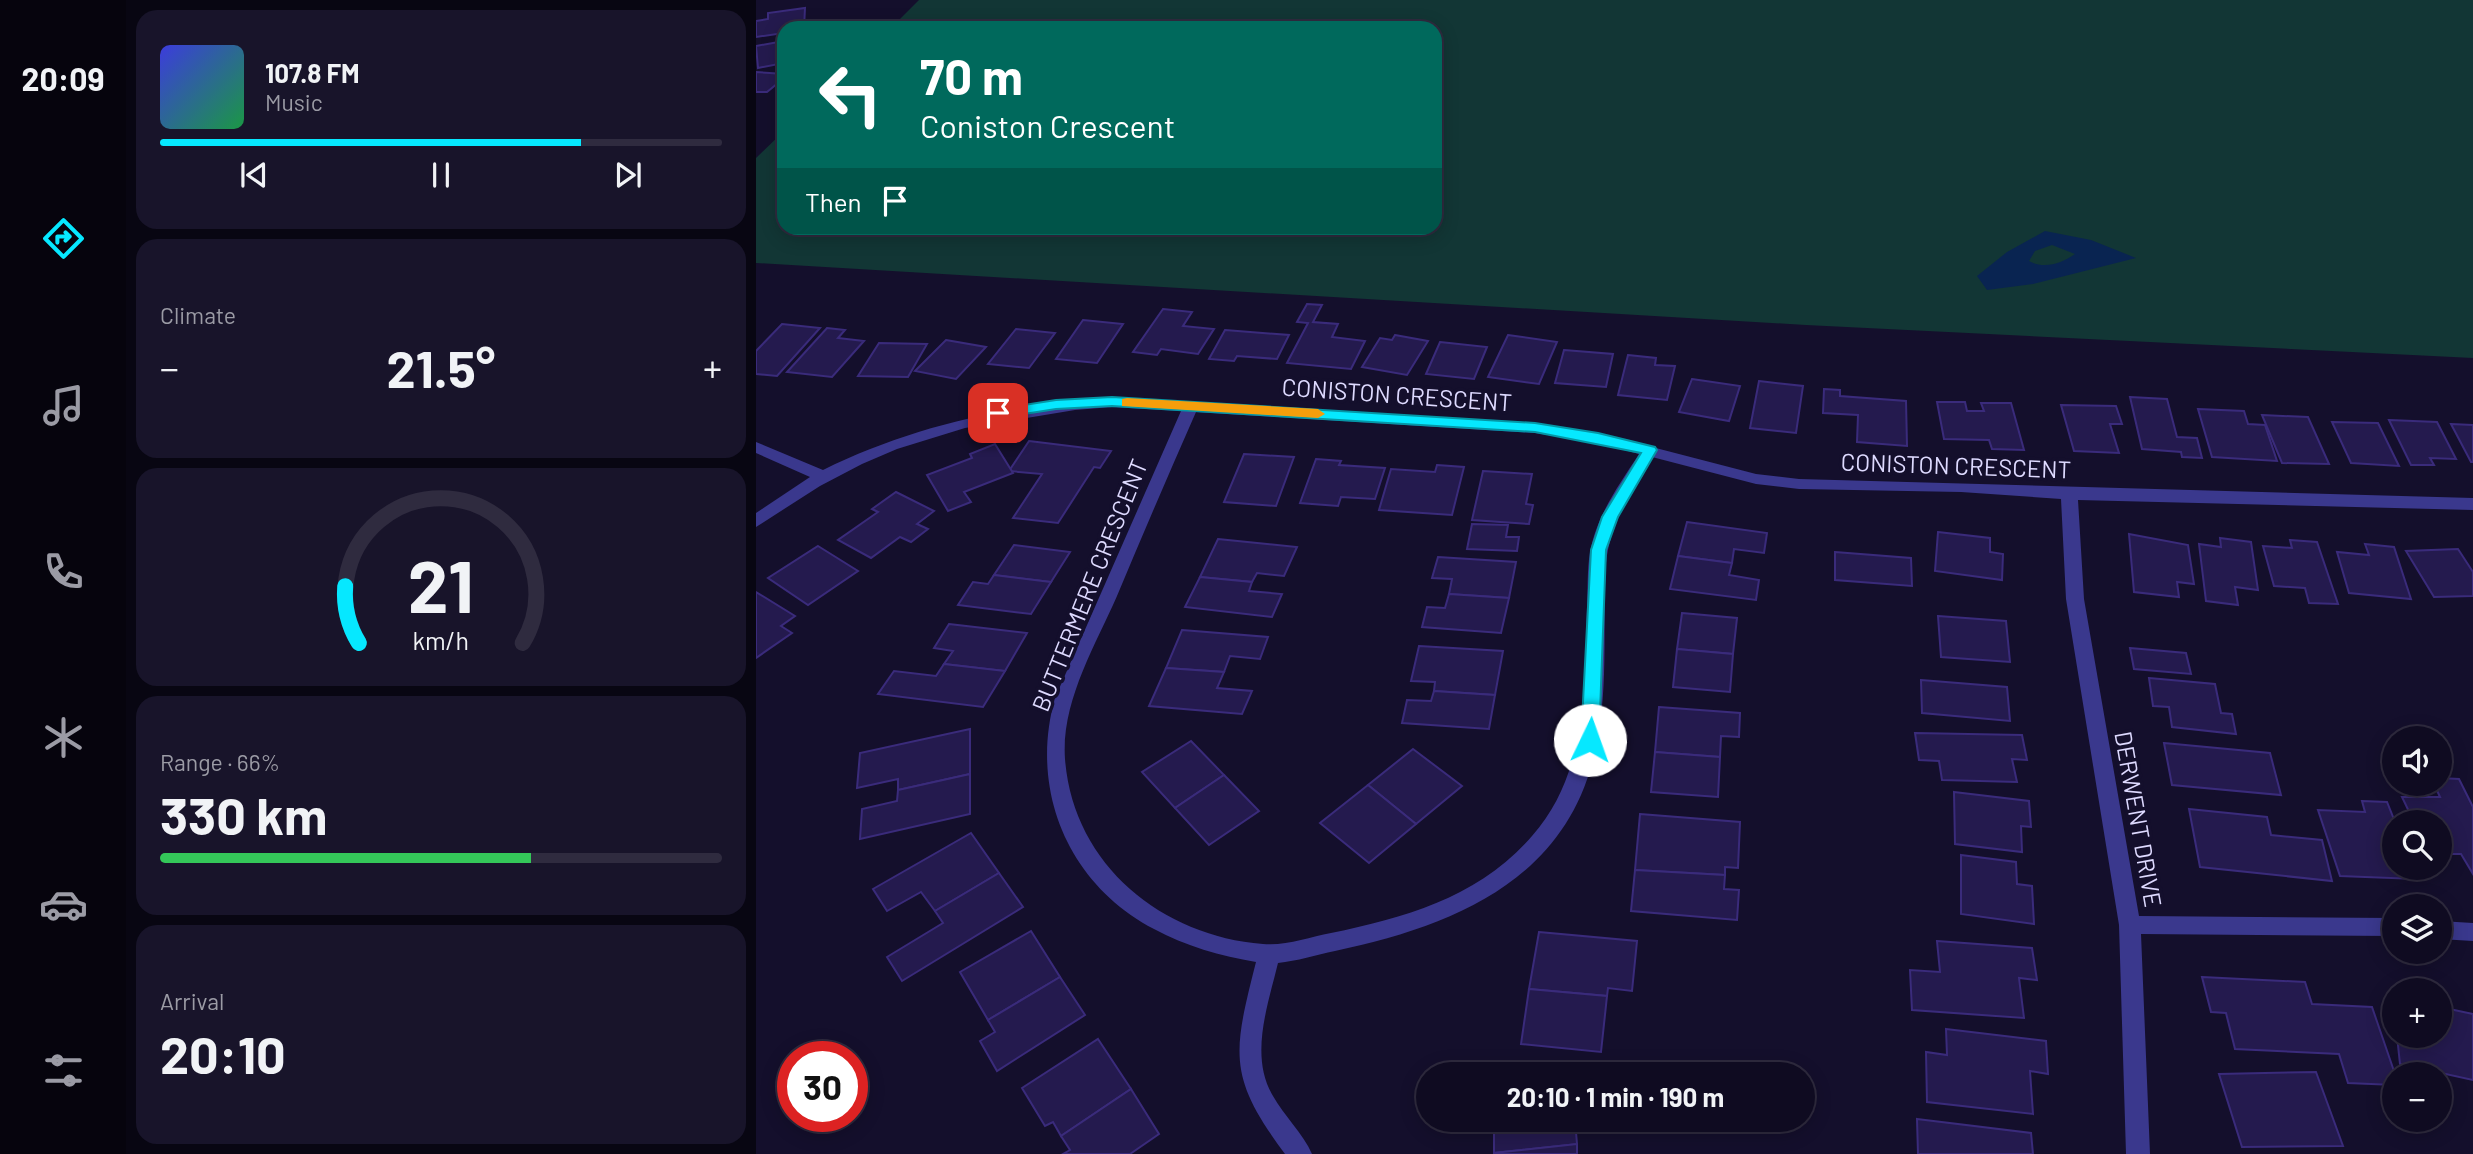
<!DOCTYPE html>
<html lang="en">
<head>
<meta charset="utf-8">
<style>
  body { margin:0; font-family:Barlow,sans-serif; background:#18142a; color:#f1f3f6; height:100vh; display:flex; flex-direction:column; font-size:26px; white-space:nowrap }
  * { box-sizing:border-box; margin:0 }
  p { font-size:23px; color:#9b9ba5 }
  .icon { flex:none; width:38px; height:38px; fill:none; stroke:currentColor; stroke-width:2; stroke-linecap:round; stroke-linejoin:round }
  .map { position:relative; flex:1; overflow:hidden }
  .details { display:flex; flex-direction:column; gap:10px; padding:10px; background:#080612; width:630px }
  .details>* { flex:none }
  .hud { position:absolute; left:21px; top:21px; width:665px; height:214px; border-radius:21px; box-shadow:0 4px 18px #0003,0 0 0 2px #2f2b3f; background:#00695c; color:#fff; overflow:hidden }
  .buttons { position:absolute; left:1626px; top:726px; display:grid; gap:14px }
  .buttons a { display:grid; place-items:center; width:70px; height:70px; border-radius:50%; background:#0f0b21; box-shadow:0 4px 18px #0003,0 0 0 2px #2f2b3f; font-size:35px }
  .speed { position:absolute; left:21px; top:1041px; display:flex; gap:14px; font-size:35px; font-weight:700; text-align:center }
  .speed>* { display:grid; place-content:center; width:91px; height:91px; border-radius:50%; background:#0f0b21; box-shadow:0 4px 18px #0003,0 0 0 2px #2f2b3f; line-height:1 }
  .speed .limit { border:10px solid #d22; background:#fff; color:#111 }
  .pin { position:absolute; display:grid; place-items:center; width:60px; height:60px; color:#fff; margin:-30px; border-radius:14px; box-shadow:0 4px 10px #0006 }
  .me { position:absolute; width:77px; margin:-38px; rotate:3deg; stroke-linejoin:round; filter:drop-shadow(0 0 5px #0008) }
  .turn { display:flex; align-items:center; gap:24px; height:147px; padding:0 28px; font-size:32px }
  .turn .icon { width:91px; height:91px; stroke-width:2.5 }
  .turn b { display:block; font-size:49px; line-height:60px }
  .then { display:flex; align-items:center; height:66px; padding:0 28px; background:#0003; gap:14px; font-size:26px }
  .big { font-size:52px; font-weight:700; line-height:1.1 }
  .details .widget { flex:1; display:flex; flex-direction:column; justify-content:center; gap:10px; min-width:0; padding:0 24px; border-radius:21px; background:#18142a }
  .details .dial { align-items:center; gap:0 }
  .dial svg { height:182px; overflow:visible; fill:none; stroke:#2f2b3f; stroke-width:7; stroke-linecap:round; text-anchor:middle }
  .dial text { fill:#f1f3f6; stroke:none }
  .song { display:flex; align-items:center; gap:21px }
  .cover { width:84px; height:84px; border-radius:10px; background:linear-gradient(135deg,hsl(240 70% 55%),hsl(140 70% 35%)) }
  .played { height:7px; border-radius:4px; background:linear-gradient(90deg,#06e8ff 75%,#2f2b3f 75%) }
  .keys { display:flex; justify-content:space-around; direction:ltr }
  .heat { display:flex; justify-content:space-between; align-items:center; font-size:38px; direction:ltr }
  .charge { height:10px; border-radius:5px; background:linear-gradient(90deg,#34c759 66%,#2f2b3f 0) }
  .trip { position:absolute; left:660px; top:1062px; width:399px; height:70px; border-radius:35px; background:#0f0b21; box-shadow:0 4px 18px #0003,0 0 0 2px #2f2b3f; font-weight:700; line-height:70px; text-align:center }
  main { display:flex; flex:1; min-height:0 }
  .tab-bar { display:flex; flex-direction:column; width:126px; justify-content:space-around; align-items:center; background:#06040d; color:#9b9ba5 }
  .tab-bar .icon { width:49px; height:49px }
  .tab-bar .selected { color:#06e8ff }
  .tab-bar b { font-size:32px; color:#f1f3f6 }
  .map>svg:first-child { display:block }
  .green { fill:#123635 }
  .water { fill:#092451; fill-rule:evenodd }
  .building { fill:#241a4e; stroke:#3a2b7b; stroke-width:2 }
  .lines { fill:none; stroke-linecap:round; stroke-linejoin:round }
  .minor { fill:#3a388d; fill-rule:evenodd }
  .route { fill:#06e8ff; stroke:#0497a6; stroke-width:2 }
  .slow { fill:#f59e0b }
  .labels { text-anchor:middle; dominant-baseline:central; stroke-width:7; stroke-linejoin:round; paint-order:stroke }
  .street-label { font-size:24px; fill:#dedaff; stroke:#140f2c }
</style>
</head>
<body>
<main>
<nav class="tab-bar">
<b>20:09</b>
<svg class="icon selected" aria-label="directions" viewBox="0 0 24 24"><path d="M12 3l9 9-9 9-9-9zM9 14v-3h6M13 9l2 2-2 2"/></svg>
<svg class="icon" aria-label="music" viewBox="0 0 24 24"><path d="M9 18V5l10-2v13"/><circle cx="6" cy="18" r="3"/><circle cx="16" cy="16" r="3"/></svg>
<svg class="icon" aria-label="phone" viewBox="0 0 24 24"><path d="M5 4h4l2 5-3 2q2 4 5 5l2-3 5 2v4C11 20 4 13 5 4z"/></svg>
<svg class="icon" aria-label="climate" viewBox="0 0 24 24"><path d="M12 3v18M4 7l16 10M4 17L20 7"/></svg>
<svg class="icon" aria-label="car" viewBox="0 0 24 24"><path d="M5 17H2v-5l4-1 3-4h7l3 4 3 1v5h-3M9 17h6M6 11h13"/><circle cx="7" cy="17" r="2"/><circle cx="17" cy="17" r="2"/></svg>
<svg class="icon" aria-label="filters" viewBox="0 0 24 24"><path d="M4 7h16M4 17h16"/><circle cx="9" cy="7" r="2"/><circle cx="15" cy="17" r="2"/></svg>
</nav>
<section class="details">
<div class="widget">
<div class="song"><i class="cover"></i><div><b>107.8 FM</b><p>Music</p></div></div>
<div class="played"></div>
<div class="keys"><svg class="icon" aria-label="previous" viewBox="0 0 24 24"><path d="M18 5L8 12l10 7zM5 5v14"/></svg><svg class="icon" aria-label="pause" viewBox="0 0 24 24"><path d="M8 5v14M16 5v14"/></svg><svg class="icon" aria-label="next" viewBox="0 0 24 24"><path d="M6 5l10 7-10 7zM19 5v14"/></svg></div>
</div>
<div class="widget"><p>Climate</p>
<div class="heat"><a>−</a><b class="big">21.5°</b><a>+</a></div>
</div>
<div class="widget dial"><svg viewBox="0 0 100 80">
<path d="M14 69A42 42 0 1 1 86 69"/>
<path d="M14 69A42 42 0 0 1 8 44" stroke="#06e8ff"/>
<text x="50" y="56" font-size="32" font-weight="700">21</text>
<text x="50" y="72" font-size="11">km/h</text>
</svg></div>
<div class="widget"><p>Range · 66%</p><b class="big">330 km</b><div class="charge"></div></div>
<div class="widget"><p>Arrival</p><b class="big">20:10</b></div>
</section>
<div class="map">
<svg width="1717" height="1154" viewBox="0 0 1717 1154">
  <rect width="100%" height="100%" fill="#140f2c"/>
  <!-- green -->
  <path class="green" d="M 163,0 L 1717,0 L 1717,358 L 1050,325 L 0,263 L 0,158 L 28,131 L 28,228 L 679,228 L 679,28 L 135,28 Z"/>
  <!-- water -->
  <path class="water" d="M 1289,231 L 1335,240 L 1380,258 L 1277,284 L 1231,290 L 1221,276 L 1251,252 ZM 1296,245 L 1319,254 C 1305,264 1288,269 1273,261 L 1279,251 Z"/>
  <!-- building -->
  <g class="building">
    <path d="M 49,8 L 48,28 L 28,28 L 28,33 L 0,37 L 0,21 L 12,19 L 12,13 Z"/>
    <path d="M 28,41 L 28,63 L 2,68 L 0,46 Z"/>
    <path d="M 0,72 L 28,74 L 28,83 L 22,83 L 11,92 L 0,92 Z"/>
    <path d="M 551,304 L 566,305 L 557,322 L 582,324 L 576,337 L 609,341 L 595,369 L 531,363 L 552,323 L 541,322 Z"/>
    <path d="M 407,309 L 436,312 L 427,326 L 458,329 L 442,354 L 405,349 L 401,355 L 377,352 Z"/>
    <path d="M 327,320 L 367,324 L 341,363 L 300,359 Z"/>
    <path d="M 26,324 L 64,328 L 21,376 L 0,374 L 0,351 Z"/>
    <path d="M 71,328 L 89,330 L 82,338 L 108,341 L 76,377 L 31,372 Z"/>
    <path d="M 260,329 L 299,333 L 273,368 L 232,364 Z"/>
    <path d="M 469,330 L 533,335 L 521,359 L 481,356 L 478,361 L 453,359 Z"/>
    <path d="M 639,335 L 672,341 L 651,375 L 606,367 L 624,338 L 636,340 Z"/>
    <path d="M 752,335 L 801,342 L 783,384 L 732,377 Z"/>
    <path d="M 190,340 L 230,347 L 200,379 L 159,371 Z"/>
    <path d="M 684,342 L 731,347 L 718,379 L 670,374 Z"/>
    <path d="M 123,343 L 171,344 L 152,377 L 102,376 Z"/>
    <path d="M 808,350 L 857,354 L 850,387 L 799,383 Z"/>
    <path d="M 872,355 L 900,358 L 899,365 L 919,366 L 911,400 L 862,395 Z"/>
    <path d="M 936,379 L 984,386 L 973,421 L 923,412 Z"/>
    <path d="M 1003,381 L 1047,386 L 1040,433 L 994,428 Z"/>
    <path d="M 1068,389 L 1084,390 L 1084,396 L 1150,401 L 1151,446 L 1101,442 L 1102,415 L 1067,413 Z"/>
    <path d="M 1374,397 L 1411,399 L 1421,437 L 1441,438 L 1446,458 L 1426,457 L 1425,452 L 1386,449 Z"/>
    <path d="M 1181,402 L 1209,402 L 1211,411 L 1228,411 L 1225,403 L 1255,403 L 1268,450 L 1236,449 L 1233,440 L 1188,439 Z"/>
    <path d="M 1305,405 L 1360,406 L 1366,424 L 1354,424 L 1363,453 L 1318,451 Z"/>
    <path d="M 1442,409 L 1488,411 L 1492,424 L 1509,425 L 1521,461 L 1456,457 Z"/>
    <path d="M 1506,415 L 1552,417 L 1573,464 L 1526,463 Z"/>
    <path d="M 1633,420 L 1681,422 L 1700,459 L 1674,458 L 1678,465 L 1655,465 Z"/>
    <path d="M 1576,422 L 1622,423 L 1643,466 L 1595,463 Z"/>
    <path d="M 1695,424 L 1717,425 L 1717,462 L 1715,462 Z"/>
    <path d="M 273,441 L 355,451 L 344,468 L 338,467 L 302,523 L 257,518 L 286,474 L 253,471 Z"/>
    <path d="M 239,444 L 257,473 L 208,492 L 215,502 L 192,511 L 171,475 L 216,458 L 214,454 Z"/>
    <path d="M 488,454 L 538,457 L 520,506 L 468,502 Z"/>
    <path d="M 560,459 L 585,461 L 583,465 L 629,468 L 619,499 L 585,497 L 582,506 L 544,503 Z"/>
    <path d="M 681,465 L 708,467 L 696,515 L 623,510 L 635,469 L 679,472 Z"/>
    <path d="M 727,471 L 776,474 L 770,504 L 777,505 L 773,524 L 716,520 Z"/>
    <path d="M 140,492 L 178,511 L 161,524 L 172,529 L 155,542 L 144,537 L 115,558 L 82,540 L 122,512 L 116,509 Z"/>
    <path d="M 931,522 L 1011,533 L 1008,553 L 978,549 L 976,563 L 922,556 Z"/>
    <path d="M 716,524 L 752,525 L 750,537 L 763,537 L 761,551 L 711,549 Z"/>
    <path d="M 1182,532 L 1234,538 L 1234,552 L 1247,554 L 1246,580 L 1179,571 Z"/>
    <path d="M 1373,534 L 1432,545 L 1438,584 L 1421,582 L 1423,597 L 1378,592 Z"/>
    <path d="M 1464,538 L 1495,542 L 1502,590 L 1479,587 L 1482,605 L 1450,601 L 1443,544 L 1465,547 Z"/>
    <path d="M 462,539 L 541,547 L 528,576 L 501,573 L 496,582 L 444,577 Z"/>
    <path d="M 1534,540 L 1561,542 L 1582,604 L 1553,603 L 1549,588 L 1518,586 L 1507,546 L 1536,548 Z"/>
    <path d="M 1609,544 L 1638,547 L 1655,599 L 1593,593 L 1581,552 L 1613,555 Z"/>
    <path d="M 258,545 L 314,552 L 295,582 L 238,575 Z"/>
    <path d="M 62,546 L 102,571 L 52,605 L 12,578 Z"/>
    <path d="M 1702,549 L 1717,572 L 1717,596 L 1678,597 L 1650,551 Z"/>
    <path d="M 1079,552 L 1155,558 L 1156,586 L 1079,580 Z"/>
    <path d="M 922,556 L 976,563 L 973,575 L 1003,580 L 1000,600 L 914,589 Z"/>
    <path d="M 682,557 L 760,562 L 753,598 L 693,594 L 696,579 L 676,578 Z"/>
    <path d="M 238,575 L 295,582 L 275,614 L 202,605 L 217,582 L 232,584 Z"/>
    <path d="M 444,577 L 496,582 L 493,591 L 526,594 L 516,617 L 429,607 Z"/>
    <path d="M 0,592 L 39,616 L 25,626 L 36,633 L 0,658 Z"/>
    <path d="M 693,594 L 753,598 L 745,633 L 666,627 L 671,607 L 689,608 Z"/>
    <path d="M 926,613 L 981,618 L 977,654 L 921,649 Z"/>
    <path d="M 1182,616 L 1250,621 L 1254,662 L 1185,657 Z"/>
    <path d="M 193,624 L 271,633 L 249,671 L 188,664 L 197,651 L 178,648 Z"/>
    <path d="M 426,630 L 512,637 L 504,659 L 474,656 L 468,672 L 410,668 Z"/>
    <path d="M 663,646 L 747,651 L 739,695 L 678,691 L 679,682 L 655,681 Z"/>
    <path d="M 1374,648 L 1430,653 L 1435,674 L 1378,669 Z"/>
    <path d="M 921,649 L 977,654 L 974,692 L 917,687 Z"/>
    <path d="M 188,664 L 249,671 L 227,707 L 122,694 L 138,671 L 180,676 Z"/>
    <path d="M 410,668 L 468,672 L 461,688 L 496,691 L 486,714 L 393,706 Z"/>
    <path d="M 1393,678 L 1459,684 L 1465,713 L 1476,714 L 1480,734 L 1416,727 L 1413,707 L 1397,706 Z"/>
    <path d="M 1165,680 L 1251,687 L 1254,721 L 1166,713 Z"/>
    <path d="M 678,691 L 739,695 L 733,729 L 646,723 L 651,700 L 675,701 Z"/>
    <path d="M 903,707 L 984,713 L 983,737 L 965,736 L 964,757 L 899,752 Z"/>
    <path d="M 214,729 L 214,774 L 142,790 L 142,779 L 101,788 L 104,753 Z"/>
    <path d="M 1159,733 L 1266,735 L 1271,760 L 1256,759 L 1261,782 L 1186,780 L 1183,761 L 1163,760 Z"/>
    <path d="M 435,741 L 468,775 L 419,808 L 386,772 Z"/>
    <path d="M 1408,743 L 1514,753 L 1525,795 L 1416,785 Z"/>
    <path d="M 657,749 L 706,786 L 660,824 L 612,785 Z"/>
    <path d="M 899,752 L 964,757 L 962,797 L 895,792 Z"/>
    <path d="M 214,774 L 214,814 L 104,839 L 106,809 L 141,801 L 142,790 Z"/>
    <path d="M 468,775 L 503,811 L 453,845 L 419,808 Z"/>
    <path d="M 1684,778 L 1703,779 L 1717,807 L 1717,874 L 1705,854 L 1684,854 L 1684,822 L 1658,822 L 1646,797 L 1684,797 L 1678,784 L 1684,784 Z"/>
    <path d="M 612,785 L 660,824 L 613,863 L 564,823 Z"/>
    <path d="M 1198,792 L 1273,801 L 1275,827 L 1265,826 L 1266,852 L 1199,844 Z"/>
    <path d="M 1606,801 L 1631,802 L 1639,822 L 1638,868 L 1656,868 L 1660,879 L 1584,876 L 1562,810 L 1609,812 Z"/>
    <path d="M 1433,809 L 1511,817 L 1515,835 L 1566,840 L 1576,881 L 1444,867 Z"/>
    <path d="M 884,814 L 984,822 L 982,868 L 969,867 L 969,875 L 879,870 Z"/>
    <path d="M 215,833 L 243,873 L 179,911 L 165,892 L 131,911 L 117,889 Z"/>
    <path d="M 1205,855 L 1260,862 L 1261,884 L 1276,886 L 1278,924 L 1205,914 Z"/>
    <path d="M 879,870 L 969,875 L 968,889 L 983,890 L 981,920 L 875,911 Z"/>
    <path d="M 243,873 L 267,907 L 146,981 L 131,957 L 187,923 L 179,911 Z"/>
    <path d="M 275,931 L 304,977 L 232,1020 L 204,972 Z"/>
    <path d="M 783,932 L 881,941 L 876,991 L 852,988 L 851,996 L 773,989 Z"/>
    <path d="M 1181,941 L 1276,948 L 1281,980 L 1263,978 L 1268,1018 L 1156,1010 L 1154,970 L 1184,972 Z"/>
    <path d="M 304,977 L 329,1015 L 241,1071 L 224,1041 L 239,1032 L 232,1020 Z"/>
    <path d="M 1446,977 L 1549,982 L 1556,1004 L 1616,1007 L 1639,1074 L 1638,1085 L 1592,1083 L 1583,1054 L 1479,1049 L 1470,1013 L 1455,1012 Z"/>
    <path d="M 773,989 L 851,996 L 845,1052 L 765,1044 Z"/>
    <path d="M 1684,1007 L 1717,1014 L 1717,1080 L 1644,1064 L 1641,1036 L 1684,1036 Z"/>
    <path d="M 1190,1029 L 1290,1041 L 1292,1074 L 1274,1071 L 1277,1114 L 1171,1102 L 1170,1052 L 1191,1055 Z"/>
    <path d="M 342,1039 L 375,1089 L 305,1136 L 297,1122 L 289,1126 L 266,1088 Z"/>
    <path d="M 1560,1072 L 1587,1146 L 1486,1147 L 1463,1074 Z"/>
    <path d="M 375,1089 L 403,1134 L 374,1154 L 307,1154 L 314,1150 L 305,1136 Z"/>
    <path d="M 1161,1119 L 1275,1133 L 1277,1154 L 1162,1154 Z"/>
    <path d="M 738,1120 L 819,1120 L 821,1144 L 738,1153 Z"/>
    <path d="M 821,1144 L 821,1154 L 738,1154 L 738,1153 Z"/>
  </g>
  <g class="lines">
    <!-- minor -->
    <g class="minor">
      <path d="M 356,397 L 779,423 L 842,433 L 1000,474 L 1043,479 L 1717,498 L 1717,510 L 1322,500 L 1328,599 L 1383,916 L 1638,918 L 1638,936 L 1385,934 L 1394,1154 L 1370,1154 L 1363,925 L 1310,599 L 1305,499 L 1205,492 L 1043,489 L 1000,484 L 896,457 C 876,491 854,523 850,563 C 846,628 854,696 837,760 C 805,884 692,927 579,951 C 560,955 541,961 522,963 C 512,1005 493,1056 517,1096 C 528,1116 547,1133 556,1154 L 529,1154 C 471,1076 477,1053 500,962 C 465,956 429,946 398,929 C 312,884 273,790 299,698 L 425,411 L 356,407 L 319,410 L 209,428 L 141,449 L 106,464 L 64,486 L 0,527 L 0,513 L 54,477 L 0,453 L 0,442 L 67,470 C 158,425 255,405 356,397 ZM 440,412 L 779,433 L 842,443 L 883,454 C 863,485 841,515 834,552 C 831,570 832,589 831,607 C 828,687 832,773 776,836 C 723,897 651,917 575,933 C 553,937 530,946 507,944 C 405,936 317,864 309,759 C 305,702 339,646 361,596 C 387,534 413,473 440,412 Z"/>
      <path d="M 1684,921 L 1717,923 L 1717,941 L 1684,939 Z"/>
    </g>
  </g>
  <!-- route -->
  <path class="route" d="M 356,397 L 779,423 L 842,433 L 899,447 L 901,450 L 862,517 L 850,550 L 843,740 L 840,745 L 828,745 L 825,740 L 835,550 L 846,517 L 885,453 L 779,432 L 356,406 L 300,409 L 242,418 L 235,413 L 242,409 L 300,400 Z"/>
  <!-- slow -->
  <path class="slow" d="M 371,398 L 562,409 L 569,414 L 562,418 L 366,406 L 366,399 Z"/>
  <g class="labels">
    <!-- street labels -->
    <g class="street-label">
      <text transform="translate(641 394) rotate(4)">CONISTON CRESCENT</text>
      <text transform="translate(1200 465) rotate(2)">CONISTON CRESCENT</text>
      <text transform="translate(333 585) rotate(-68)">BUTTERMERE CRESCENT</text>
      <text transform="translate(1383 819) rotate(80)">DERWENT DRIVE</text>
    </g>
  </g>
</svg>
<div class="buttons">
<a><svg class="icon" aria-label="sound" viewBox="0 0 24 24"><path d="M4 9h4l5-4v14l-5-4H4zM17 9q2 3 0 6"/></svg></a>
<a><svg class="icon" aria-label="search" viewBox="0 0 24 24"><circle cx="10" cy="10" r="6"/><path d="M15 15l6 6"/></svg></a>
<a><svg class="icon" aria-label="layers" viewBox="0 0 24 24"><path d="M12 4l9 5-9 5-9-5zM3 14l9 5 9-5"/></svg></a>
<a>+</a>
<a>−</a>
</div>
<div class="speed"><div class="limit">30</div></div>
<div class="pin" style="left:242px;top:413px;background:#d93025"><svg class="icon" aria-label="arrive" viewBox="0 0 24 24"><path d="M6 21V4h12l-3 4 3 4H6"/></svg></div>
<svg class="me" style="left:834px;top:740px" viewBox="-20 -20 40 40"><circle r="19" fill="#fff"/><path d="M0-13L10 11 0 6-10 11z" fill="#06e8ff"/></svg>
<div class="trip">20:10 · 1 min · 190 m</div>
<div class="hud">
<div class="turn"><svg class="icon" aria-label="left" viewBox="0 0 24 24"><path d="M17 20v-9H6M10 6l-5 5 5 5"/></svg><div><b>70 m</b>Coniston Crescent</div></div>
<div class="then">Then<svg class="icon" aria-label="arrive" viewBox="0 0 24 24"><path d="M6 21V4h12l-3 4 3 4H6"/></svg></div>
</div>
</div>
</main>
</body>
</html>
